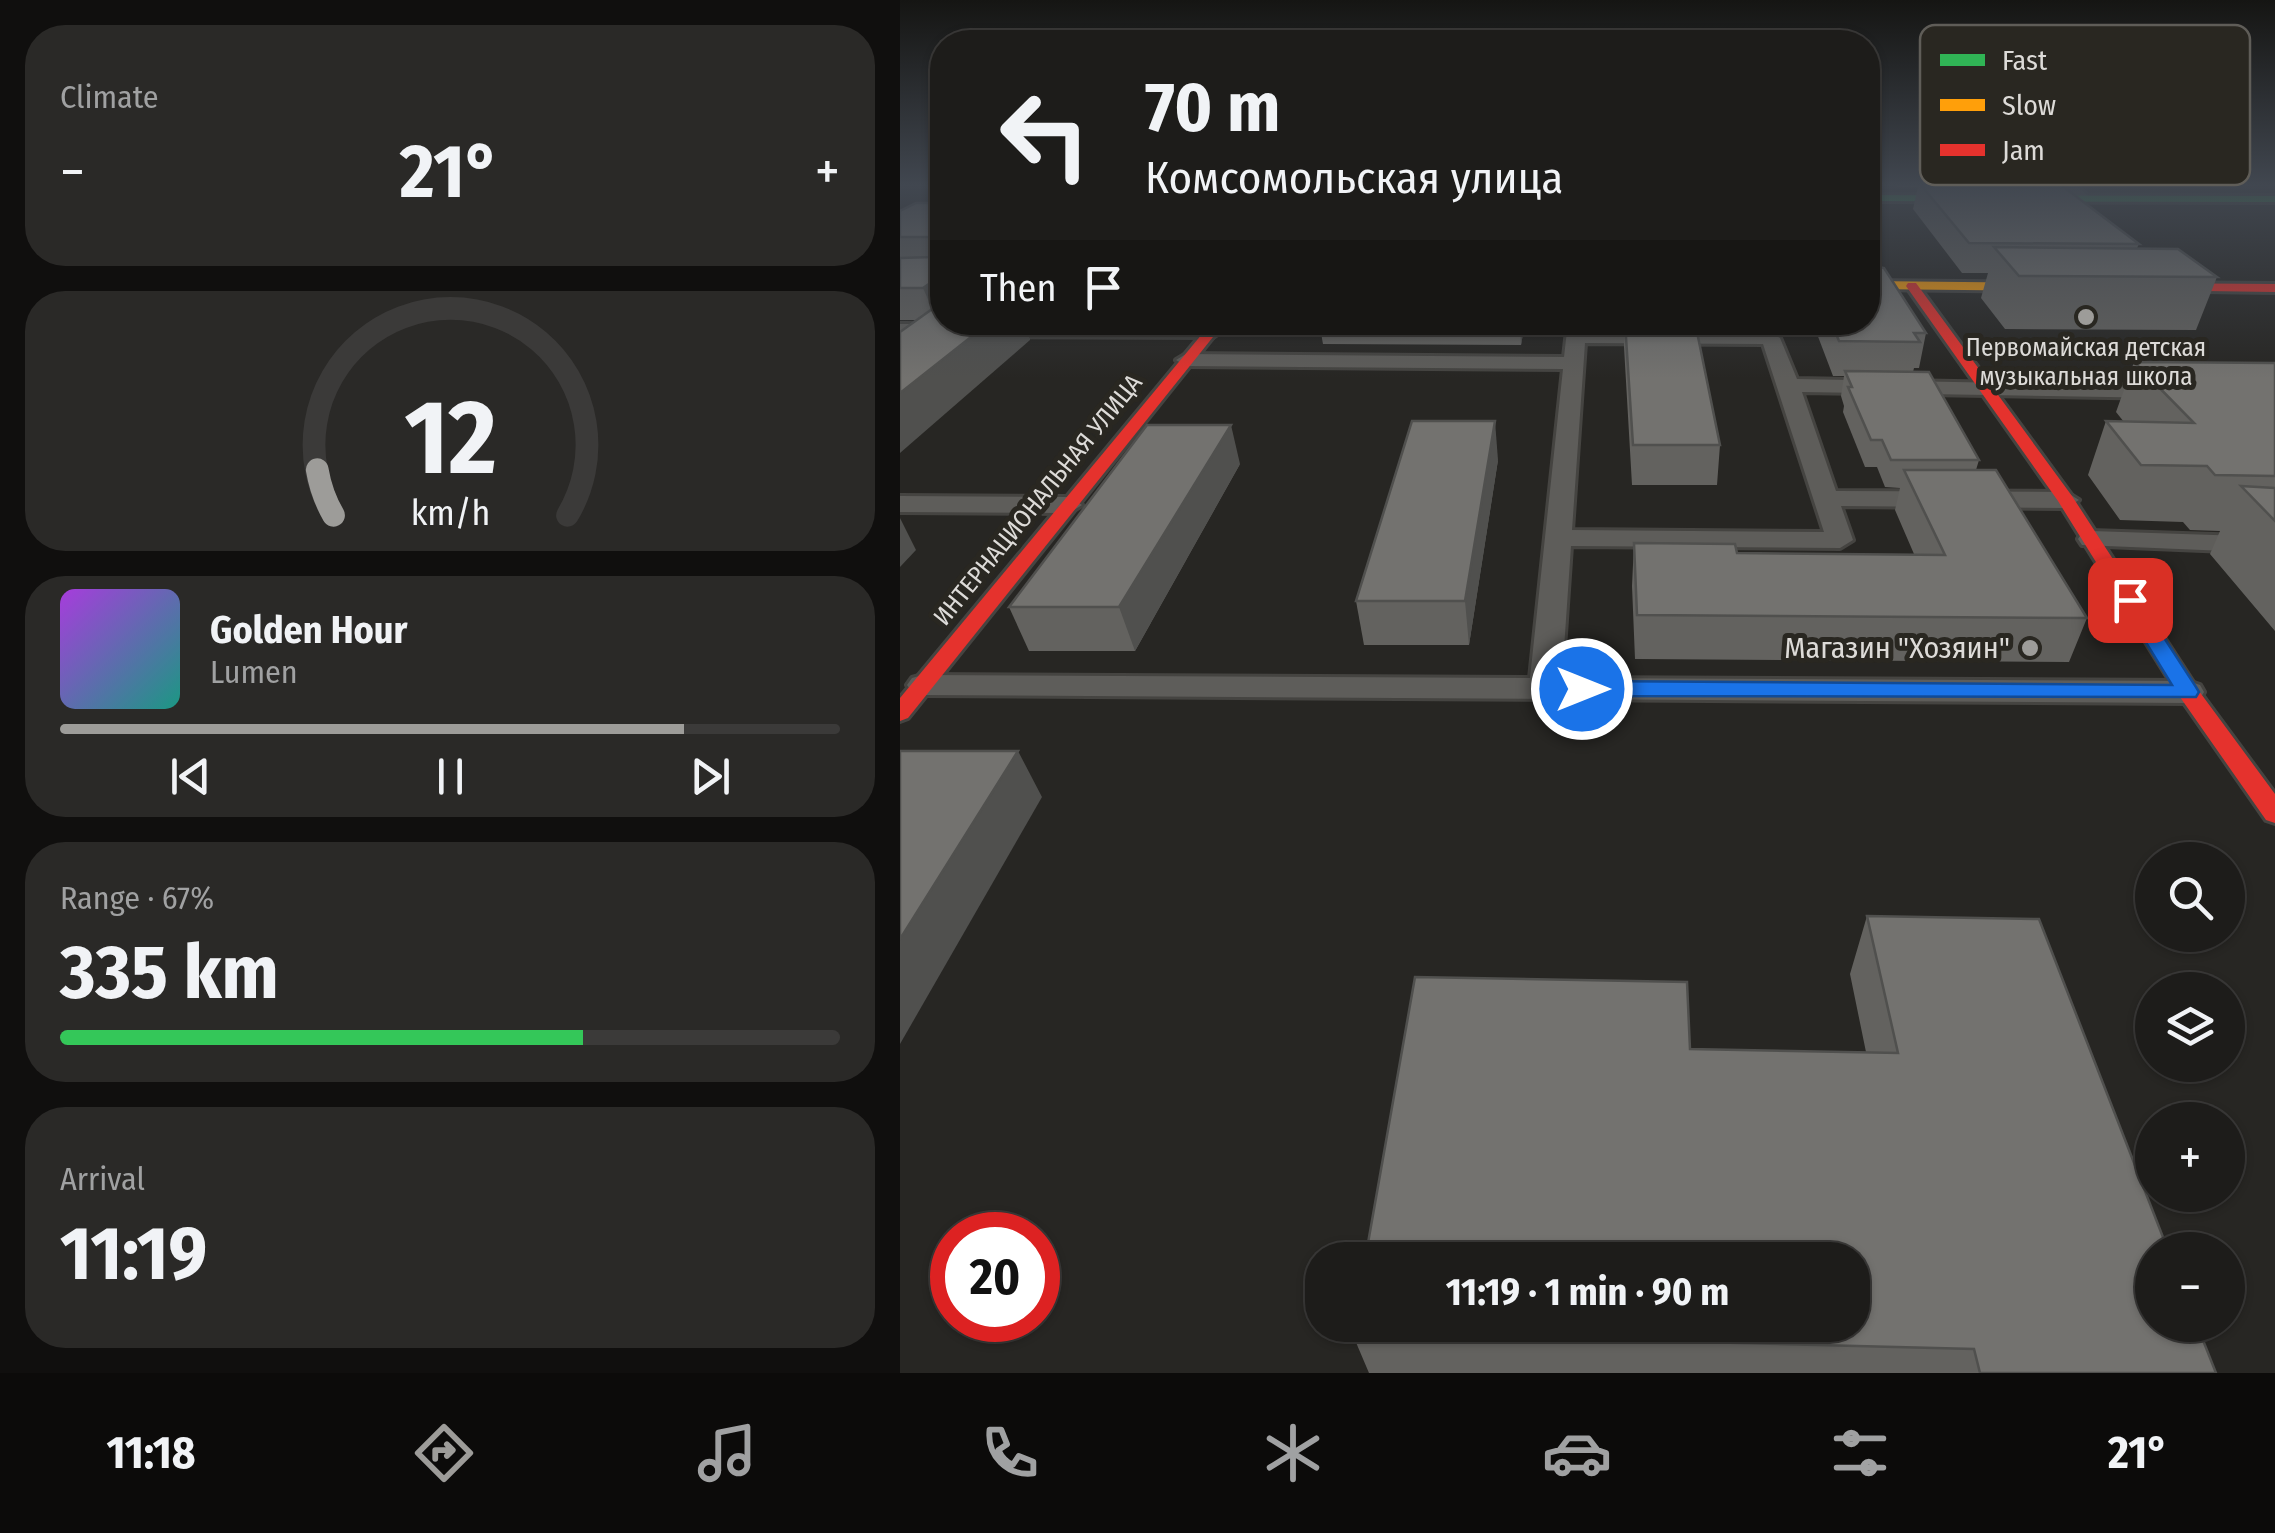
<!DOCTYPE html>
<html lang="en">
<head>
<meta charset="utf-8">
<style>
  body { margin:0; font-family:"Fira Sans Condensed",sans-serif; background:#2a2927; color:#f1f3f6; height:100vh; display:flex; flex-direction:column; font-size:38px; white-space:nowrap }
  * { box-sizing:border-box; margin:0 }
  p { font-size:32px; color:#a0a1a2 }
  .icon { flex:none; width:55px; height:55px; fill:none; stroke:currentColor; stroke-width:2; stroke-linecap:round; stroke-linejoin:round }
  .map { position:relative; flex:1; overflow:hidden }
  .side { display:flex; flex-direction:column; gap:25px; padding:25px; background:#100f0e; width:900px }
  .side>* { flex:none }
  .top-card { position:absolute; left:30px; top:30px; width:950px; height:305px; border-radius:40px; box-shadow:0 2px 8px #0004,0 0 0 2px #3b3a39; background:#1d1c1a; color:#f1f3f6; overflow:hidden }
  .buttons { position:absolute; left:1235px; top:842px; display:grid; gap:20px }
  .buttons a { display:grid; place-items:center; width:110px; height:110px; border-radius:50%; background:#1d1c1a; box-shadow:0 2px 8px #0004,0 0 0 2px #3b3a39; font-size:50px }
  .speed { position:absolute; left:30px; top:1212px; display:flex; gap:20px; font-size:50px; font-weight:700; text-align:center }
  .speed>* { display:grid; place-content:center; width:130px; height:130px; border-radius:50%; background:#1d1c1a; box-shadow:0 2px 8px #0004,0 0 0 2px #3b3a39; line-height:1 }
  .speed .limit { border:15px solid #d22; background:#fff; color:#111 }
  .pin { position:absolute; display:grid; place-items:center; width:85px; height:85px; color:#fff; margin:-42px; border-radius:20px; box-shadow:0 5px 15px #0006 }
  .me { position:absolute; width:110px; margin:-55px; rotate:90deg; stroke-linejoin:round; filter:drop-shadow(0 0 8px #0008) }
  .turn { display:flex; align-items:center; gap:35px; height:210px; padding:0 50px; font-size:45px }
  .turn .icon { width:130px; height:130px; stroke-width:2.5 }
  .turn b { display:block; font-size:70px; line-height:85px }
  .then { display:flex; align-items:center; height:95px; padding:0 50px; background:#0003; gap:20px; font-size:38px }
  .big { font-size:75px; font-weight:700; line-height:1.1 }
  .side .card { flex:1; display:flex; flex-direction:column; justify-content:center; gap:15px; min-width:0; padding:0 35px; border-radius:40px; background:#2a2927 }
  .side .dial { align-items:center; gap:0 }
  .dial svg { height:260px; overflow:visible; fill:none; stroke:#3b3a39; stroke-width:7; stroke-linecap:round; text-anchor:middle }
  .dial text { fill:#f1f3f6; stroke:none }
  .song { display:flex; align-items:center; gap:30px }
  .cover { width:120px; height:120px; border-radius:15px; background:linear-gradient(135deg,hsl(280 70% 55%),hsl(170 70% 35%)) }
  .played { height:10px; border-radius:5px; background:linear-gradient(90deg,#9d9c99 80%,#3b3a39 80%) }
  .keys { display:flex; justify-content:space-around; direction:ltr }
  .heat { display:flex; justify-content:space-between; align-items:center; font-size:55px; direction:ltr }
  .charge { height:15px; border-radius:8px; background:linear-gradient(90deg,#34c759 67%,#3b3a39 0) }
  .trip { position:absolute; left:405px; top:1242px; width:565px; height:100px; border-radius:40px; background:#1d1c1a; box-shadow:0 2px 8px #0004,0 0 0 2px #3b3a39; font-weight:700; line-height:100px; text-align:center }
  .dock { display:flex; height:160px; justify-content:space-around; align-items:center; background:#0c0b0a; color:#a0a1a2 }
  .dock .icon { width:70px; height:70px }
  .dock .selected { color:#9d9c99 }
  .dock b { font-size:45px; color:#f1f3f6 }
  main { display:flex; flex:1; min-height:0 }
  .map>svg:first-child { display:block }
  .lines { fill:none; stroke-linecap:round; stroke-linejoin:round }
  .lane-casing { stroke:#454441; stroke-width:6 }
  .fast-casing { stroke:#454441; stroke-width:6 }
  .slow-casing { stroke:#454441; stroke-width:6 }
  .jam-casing { stroke:#454441; stroke-width:6 }
  .lane { fill:#5e5d5a; fill-rule:evenodd }
  .fast { fill:#30b455; fill-rule:evenodd }
  .slow { fill:#ff9f0a; fill-rule:evenodd }
  .jam { fill:#e5322d; fill-rule:evenodd }
  .wall { fill:#63625f }
  .shaded-wall { fill:#50504e }
  .building { fill:#73726f; stroke:#50504e; stroke-width:2.5 }
  .route { fill:#1a73e8; stroke:#114b97; stroke-width:2.5 }
  .poi-dot { fill:#9d9c99; stroke:#292721; stroke-width:4 }
  .labels { text-anchor:middle; dominant-baseline:central; stroke-width:10; stroke-linejoin:round; paint-order:stroke }
  .far-poi-label { font-size:25px; fill:#dddbd8; stroke:#292721 }
  .far-street-label { font-size:25px; fill:#dddbd8; stroke:#292721 }
  .poi-label { font-size:30px; fill:#dddbd8; stroke:#292721; text-anchor:end }
  .key { fill:#292721; stroke:#5f5d58; stroke-width:2.5 }
  .key-label { font-size:28px; fill:#dddbd8 }
</style>
</head>
<body>
<main>
<section class="side">
<div class="card"><p>Climate</p>
<div class="heat"><a>−</a><b class="big">21°</b><a>+</a></div>
</div>
<div class="card dial"><svg viewBox="0 0 100 80">
<path d="M14 69A42 42 0 1 1 86 69"/>
<path d="M14 69A42 42 0 0 1 9 55" stroke="#9d9c99"/>
<text x="50" y="56" font-size="32" font-weight="700">12</text>
<text x="50" y="72" font-size="11">km/h</text>
</svg></div>
<div class="card">
<div class="song"><i class="cover"></i><div><b>Golden Hour</b><p>Lumen</p></div></div>
<div class="played"></div>
<div class="keys"><svg class="icon" aria-label="previous" viewBox="0 0 24 24"><path d="M18 5L8 12l10 7zM5 5v14"/></svg><svg class="icon" aria-label="pause" viewBox="0 0 24 24"><path d="M8 5v14M16 5v14"/></svg><svg class="icon" aria-label="next" viewBox="0 0 24 24"><path d="M6 5l10 7-10 7zM19 5v14"/></svg></div>
</div>
<div class="card"><p>Range · 67%</p><b class="big">335 km</b><div class="charge"></div></div>
<div class="card"><p>Arrival</p><b class="big">11:19</b></div>
</section>
<div class="map">
<svg width="1375" height="1373" viewBox="0 0 1375 1373">
  <rect width="100%" height="100%" fill="#272623"/>
  <g class="lines">
    <defs>
      <g id="lane">
        <path d="M 1160,185 L 1175,185 L 1192,199 L 1180,202 Z"/>
        <path d="M 668,322 L 686,322 L 686,331 L 870,332 L 880,338 L 897,379 L 1268,386 L 1279,392 L 1268,398 L 902,392 L 936,491 L 1166,492 L 1179,500 L 1166,508 L 941,506 L 953,540 L 940,548 L 671,546 L 662,678 L 1288,681 L 1300,685 L 1304,692 L 1300,699 L 1288,703 L 23,695 L 12,692 L 7,685 L 12,678 L 23,675 L 630,678 L 663,369 L 286,366 L 276,360 L 286,354 L 664,357 ZM 685,343 L 863,344 L 924,532 L 672,530 Z"/>
        <path d="M 0,324 L 313,325 L 322,331 L 313,337 L 0,336 Z"/>
        <path d="M 0,496 L 169,497 L 182,505 L 169,513 L 0,512 Z"/>
        <path d="M 1191,531 L 1375,537 L 1375,553 L 1182,545 L 1178,539 L 1182,533 Z"/>
      </g>
      <path id="fast" d="M 968,190 L 974,195 L 1375,196 L 1375,202 L 971,201 L 968,200 Z"/>
      <path id="slow" d="M 968,281 L 1157,283 L 1163,287 L 1157,291 L 968,289 Z"/>
      <g id="jam">
        <path d="M 1008,283 L 1016,283 L 1172,496 L 1296,687 L 1375,794 L 1375,823 L 1366,820 L 1280,697 L 1158,501 L 1006,286 Z"/>
        <path d="M 1238,283 L 1375,284 L 1375,292 L 1234,290 L 1234,284 Z"/>
        <path d="M 312,322 L 325,322 L 8,718 L 0,721 L 0,698 Z"/>
      </g>
    </defs>
    <!-- lane casing -->
    <use href="#lane" class="lane-casing"/>
    <!-- fast casing -->
    <use href="#fast" class="fast-casing"/>
    <!-- slow casing -->
    <use href="#slow" class="slow-casing"/>
    <!-- jam casing -->
    <use href="#jam" class="jam-casing"/>
    <!-- lane -->
    <use href="#lane" class="lane"/>
    <!-- fast -->
    <use href="#fast" class="fast"/>
    <!-- slow -->
    <use href="#slow" class="slow"/>
    <!-- jam -->
    <use href="#jam" class="jam"/>
  </g>
  <!-- wall -->
  <g class="wall">
    <path d="M 996,185 L 1161,185 L 1239,244 L 1237,248 L 1317,277 L 1296,330 L 1105,329 L 1081,298 L 1088,273 L 1062,273 L 1013,209 L 1018,187 L 997,187 Z"/>
    <path d="M 42,203 L 42,322 L 123,322 L 130,340 L 16,320 L 0,320 L 0,211 Z"/>
    <path d="M 971,265 L 1026,333 L 1019,368 L 1014,368 L 1013,372 L 1079,460 L 1076,470 L 1187,618 L 1169,662 L 735,659 L 732,586 L 734,543 L 837,553 L 1014,554 L 995,510 L 1000,488 L 985,487 L 977,467 L 965,467 L 943,412 L 944,406 L 941,396 L 944,376 L 933,376 L 914,326 L 796,327 L 820,445 L 817,485 L 732,485 L 724,347 L 724,327 L 723,327 L 722,322 L 968,322 Z"/>
    <path d="M 419,322 L 625,322 L 621,345 L 423,344 Z"/>
    <path d="M 1234,362 L 1375,363 L 1375,631 L 1310,554 L 1320,531 L 1290,530 L 1283,522 L 1220,520 L 1188,475 L 1206,421 L 1224,422 L 1216,412 Z"/>
    <path d="M 598,460 L 569,645 L 464,645 L 456,601 Z"/>
    <path d="M 340,464 L 235,651 L 129,651 L 109,607 Z"/>
    <path d="M 967,916 L 1316,1373 L 469,1373 L 452,1333 L 790,1049 L 966,1052 L 950,974 Z"/>
  </g>
  <!-- shaded-wall -->
  <g class="shaded-wall">
    <path d="M 42,275 L 42,316 L 37,320 L 23,288 Z"/>
    <path d="M 90,322 L 123,322 L 130,340 L 0,453 L 0,393 Z"/>
    <path d="M 620,322 L 625,322 L 621,345 Z"/>
    <path d="M 595,421 L 598,460 L 569,645 L 565,601 Z"/>
    <path d="M 331,425 L 340,464 L 235,651 L 219,607 Z"/>
    <path d="M 0,518 L 16,550 L 0,567 Z"/>
    <path d="M 118,751 L 142,797 L 0,1044 L 0,939 Z"/>
  </g>
  <!-- building -->
  <g class="building">
    <path d="M 1021,185 L 1161,185 L 1239,244 L 1069,243 Z"/>
    <path d="M 16,203 L 42,203 L 42,275 L 23,288 L 0,288 L 0,258 L 32,257 L 33,237 L 0,237 L 0,211 Z"/>
    <path d="M 1094,247 L 1278,249 L 1317,277 L 1119,276 Z"/>
    <path d="M 968,251 L 971,265 L 984,268 L 1026,333 L 1014,333 L 1020,342 L 939,341 L 931,322 L 968,322 Z"/>
    <path d="M 42,302 L 42,322 L 90,322 L 0,393 L 0,332 Z"/>
    <path d="M 725,322 L 795,322 L 820,445 L 733,445 Z"/>
    <path d="M 1234,362 L 1375,363 L 1375,476 L 1315,475 L 1307,466 L 1241,465 L 1206,421 L 1294,423 Z"/>
    <path d="M 945,371 L 1029,372 L 1079,460 L 991,460 L 982,440 L 971,440 L 948,387 L 952,387 Z"/>
    <path d="M 512,421 L 595,421 L 565,601 L 456,601 Z"/>
    <path d="M 247,425 L 331,425 L 219,607 L 109,607 Z"/>
    <path d="M 1004,470 L 1096,470 L 1187,618 L 737,615 L 734,543 L 835,544 L 837,553 L 1045,555 Z"/>
    <path d="M 1341,486 L 1375,488 L 1375,521 Z"/>
    <path d="M 0,751 L 118,751 L 0,939 Z"/>
    <path d="M 967,916 L 1139,919 L 1268,1250 L 1252,1250 L 1252,1325 L 1297,1325 L 1316,1373 L 1080,1373 L 1074,1349 L 452,1333 L 453,1325 L 952,1325 L 952,1260 L 465,1260 L 515,977 L 787,982 L 790,1049 L 998,1053 Z"/>
  </g>
  <!-- sky -->
  <linearGradient id="sky" x2="0" y2="1"><stop stop-color="#151513"/><stop offset="0.49" stop-color="#414750"/><stop offset="1" stop-color="#414750" stop-opacity="0"/></linearGradient>
  <rect width="1375" height="378" fill="url(#sky)"/>
  <!-- route -->
  <path class="route" d="M 1230,594 L 1237,596 L 1296,687 L 1299,692 L 1296,697 L 682,696 L 671,689 L 682,681 L 1272,685 L 1220,600 Z"/>
  <!-- markers -->
  <g class="poi-dot">
    <circle cx="1186" cy="317" r="10"/>
    <circle cx="1130" cy="648" r="10"/>
  </g>
  <g class="labels">
    <!-- far-poi labels -->
    <g class="far-poi-label">
      <text x="1186" y="348">Первомайская детская<tspan x="1186" dy="29">музыкальная школа</tspan></text>
    </g>
    <!-- far-street labels -->
    <g class="far-street-label">
      <text transform="translate(138 500) rotate(-51)">ИНТЕРНАЦИОНАЛЬНАЯ УЛИЦА</text>
    </g>
    <!-- poi labels -->
    <g class="poi-label">
      <text x="1110" y="648">Магазин "Хозяин"</text>
    </g>
  </g>
  <!-- legend -->
  <rect x="1020" y="25" width="330" height="160" rx="15" class="key"/>
  <rect x="1040" y="54" width="45" height="12" fill="#30b455"/>
  <rect x="1040" y="99" width="45" height="12" fill="#ff9f0a"/>
  <rect x="1040" y="144" width="45" height="12" fill="#e5322d"/>
  <g class="key-label">
    <text x="1102" y="70">Fast</text>
    <text x="1102" y="115">Slow</text>
    <text x="1102" y="160">Jam</text>
  </g>
</svg>
<div class="buttons">
<a><svg class="icon" aria-label="search" viewBox="0 0 24 24"><circle cx="10" cy="10" r="6"/><path d="M15 15l6 6"/></svg></a>
<a><svg class="icon" aria-label="layers" viewBox="0 0 24 24"><path d="M12 4l9 5-9 5-9-5zM3 14l9 5 9-5"/></svg></a>
<a>+</a>
<a>−</a>
</div>
<div class="speed"><div class="limit">20</div></div>
<div class="pin" style="left:1230px;top:600px;background:#d93025"><svg class="icon" aria-label="arrive" viewBox="0 0 24 24"><path d="M6 21V4h12l-3 4 3 4H6"/></svg></div>
<svg class="me" style="left:682px;top:689px" viewBox="-20 -20 40 40"><circle r="17" fill="#1a73e8" stroke="#fff" stroke-width="3"/><path d="M0-11L8 9 0 5-8 9z" fill="#fff"/></svg>
<div class="trip">11:19 · 1 min · 90 m</div>
<div class="top-card">
<div class="turn"><svg class="icon" aria-label="left" viewBox="0 0 24 24"><path d="M17 20v-9H6M10 6l-5 5 5 5"/></svg><div><b>70 m</b>Комсомольская улица</div></div>
<div class="then">Then<svg class="icon" aria-label="arrive" viewBox="0 0 24 24"><path d="M6 21V4h12l-3 4 3 4H6"/></svg></div>
</div>
</div>
</main>
<nav class="dock">
<b>11:18</b>
<svg class="icon selected" aria-label="directions" viewBox="0 0 24 24"><path d="M12 3l9 9-9 9-9-9zM9 14v-3h6M13 9l2 2-2 2"/></svg>
<svg class="icon" aria-label="music" viewBox="0 0 24 24"><path d="M9 18V5l10-2v13"/><circle cx="6" cy="18" r="3"/><circle cx="16" cy="16" r="3"/></svg>
<svg class="icon" aria-label="phone" viewBox="0 0 24 24"><path d="M5 4h4l2 5-3 2q2 4 5 5l2-3 5 2v4C11 20 4 13 5 4z"/></svg>
<svg class="icon" aria-label="climate" viewBox="0 0 24 24"><path d="M12 3v18M4 7l16 10M4 17L20 7"/></svg>
<svg class="icon" aria-label="car" viewBox="0 0 24 24"><path d="M5 17H2v-5l4-1 3-4h7l3 4 3 1v5h-3M9 17h6M6 11h13"/><circle cx="7" cy="17" r="2"/><circle cx="17" cy="17" r="2"/></svg>
<svg class="icon" aria-label="filters" viewBox="0 0 24 24"><path d="M4 7h16M4 17h16"/><circle cx="9" cy="7" r="2"/><circle cx="15" cy="17" r="2"/></svg>
<b>21°</b>
</nav>
</body>
</html>
